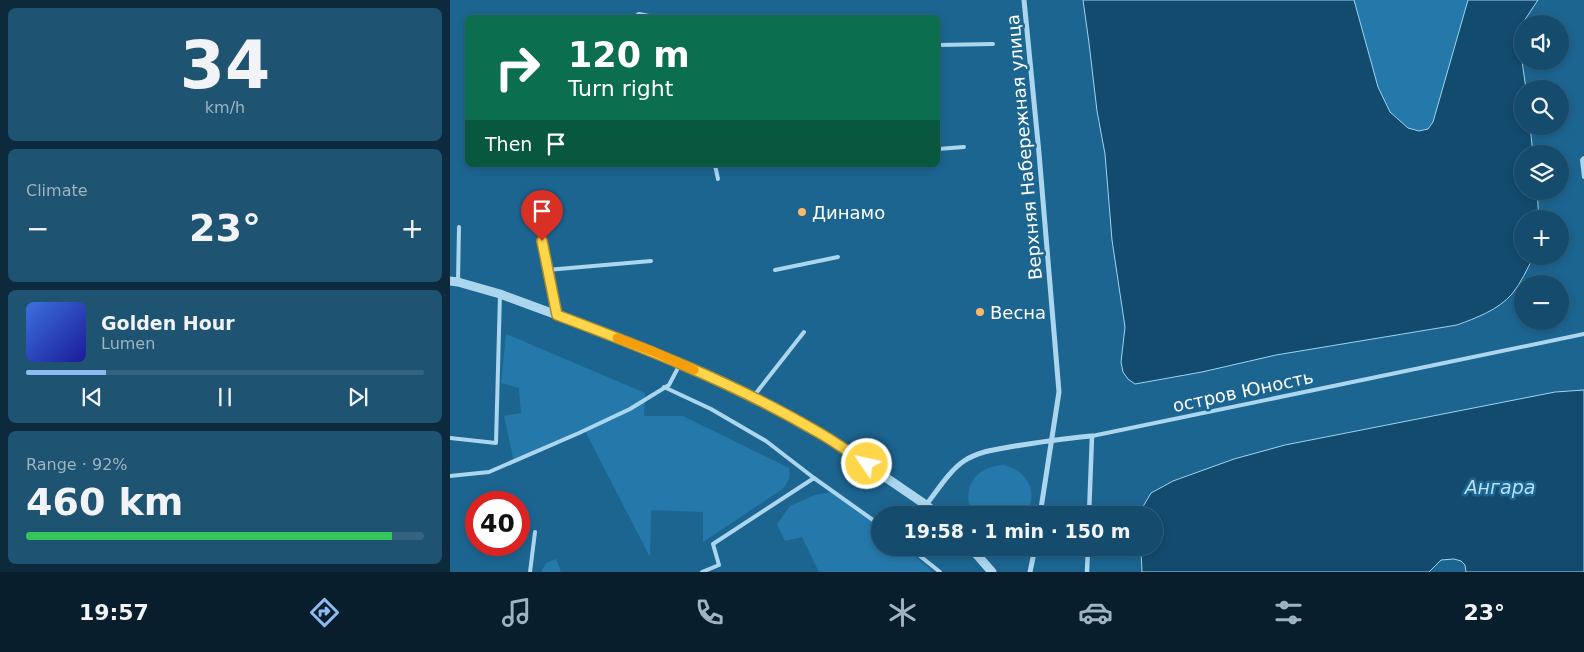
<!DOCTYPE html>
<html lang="en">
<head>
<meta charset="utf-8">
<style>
  body { margin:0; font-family:"DejaVu Sans",sans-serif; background:#1e5372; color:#f1f3f6; height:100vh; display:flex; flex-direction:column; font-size:19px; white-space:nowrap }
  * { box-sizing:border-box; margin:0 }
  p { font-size:16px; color:#9db4c2 }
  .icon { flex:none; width:28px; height:28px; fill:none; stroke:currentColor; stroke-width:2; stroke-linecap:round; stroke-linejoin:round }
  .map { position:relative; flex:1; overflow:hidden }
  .sheet { display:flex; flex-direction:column; gap:8px; padding:8px; background:#0c2a3c; width:450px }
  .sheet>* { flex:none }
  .guide { position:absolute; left:15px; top:15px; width:475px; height:152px; border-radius:8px; box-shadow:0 2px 8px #0003,0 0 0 1px #346380; background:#0b6e4f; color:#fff; overflow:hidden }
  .fabs { position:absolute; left:1064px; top:15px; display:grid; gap:10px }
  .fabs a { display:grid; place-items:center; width:55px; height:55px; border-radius:50%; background:#154c6d; box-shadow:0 2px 8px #0003,0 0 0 1px #346380; font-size:25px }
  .speed { position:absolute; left:15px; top:491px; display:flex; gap:10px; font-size:25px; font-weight:700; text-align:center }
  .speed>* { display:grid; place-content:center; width:65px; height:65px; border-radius:50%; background:#154c6d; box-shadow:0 2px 8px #0003,0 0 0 1px #346380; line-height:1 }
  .speed .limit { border:8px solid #d22; background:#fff; color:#111 }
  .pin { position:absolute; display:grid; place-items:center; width:42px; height:42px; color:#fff; margin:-51px -21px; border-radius:50% 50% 50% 0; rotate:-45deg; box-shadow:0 0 5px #0007 }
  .pin .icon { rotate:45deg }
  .me { position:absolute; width:55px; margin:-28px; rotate:304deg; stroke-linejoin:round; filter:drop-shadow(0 0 4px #0008) }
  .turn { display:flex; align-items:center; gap:18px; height:105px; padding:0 20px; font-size:22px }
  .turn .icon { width:65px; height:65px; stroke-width:2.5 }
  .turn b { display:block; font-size:35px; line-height:42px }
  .then { display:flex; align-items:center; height:48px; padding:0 20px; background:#0003; gap:10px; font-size:19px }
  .big { font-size:38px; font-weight:700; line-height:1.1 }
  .sheet .widget { flex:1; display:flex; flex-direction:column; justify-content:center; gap:8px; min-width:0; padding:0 18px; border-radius:8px; background:#1e5372 }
  .sheet .dial { align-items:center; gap:0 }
  .dial b { font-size:65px; line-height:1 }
  .song { display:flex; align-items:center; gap:15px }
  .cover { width:60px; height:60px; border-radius:8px; background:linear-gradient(135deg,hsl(220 70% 55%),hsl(240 70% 35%)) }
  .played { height:5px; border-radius:2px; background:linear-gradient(90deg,#90b9f0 20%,#346380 20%) }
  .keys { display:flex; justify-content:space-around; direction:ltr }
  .heat { display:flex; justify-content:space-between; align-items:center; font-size:28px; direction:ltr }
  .charge { height:8px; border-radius:4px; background:linear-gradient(90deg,#34c759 92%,#346380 0) }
  .trip { position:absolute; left:421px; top:506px; width:292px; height:50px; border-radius:25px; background:#154c6d; box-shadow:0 2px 8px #0003,0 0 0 1px #346380; font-weight:700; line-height:50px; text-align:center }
  .tab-bar { display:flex; height:80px; justify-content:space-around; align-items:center; background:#081e2c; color:#9db4c2 }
  .tab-bar .icon { width:35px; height:35px }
  .tab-bar .active { color:#90b9f0 }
  .tab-bar b { font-size:22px; color:#f1f3f6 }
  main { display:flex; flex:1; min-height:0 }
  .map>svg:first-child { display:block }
  .green { fill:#2579aa }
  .water { fill:#134b6f; stroke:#9ed4f0 }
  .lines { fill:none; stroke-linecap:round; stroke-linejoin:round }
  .service { stroke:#abd6ee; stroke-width:4 }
  .pedestrian { stroke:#abd6ee; stroke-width:4.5 }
  .minor { stroke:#abd6ee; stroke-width:5 }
  .tertiary { stroke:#abd6ee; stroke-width:9 }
  .route-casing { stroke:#a68a30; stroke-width:12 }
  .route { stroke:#ffd54a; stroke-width:9 }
  .slow { stroke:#f59e0b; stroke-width:9 }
  .poi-dot { fill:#ffb869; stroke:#1c6591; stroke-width:2 }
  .labels { text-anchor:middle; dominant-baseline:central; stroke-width:5; stroke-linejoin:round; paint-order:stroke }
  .street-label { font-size:18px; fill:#fff; stroke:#1c6591 }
  .poi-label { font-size:18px; fill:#fff; stroke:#1c6591; text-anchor:start }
  .water-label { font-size:19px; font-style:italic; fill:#b7dff5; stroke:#1c6591 }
</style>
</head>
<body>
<main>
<section class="sheet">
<div class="widget dial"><b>34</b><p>km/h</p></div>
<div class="widget"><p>Climate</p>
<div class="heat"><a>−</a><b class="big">23°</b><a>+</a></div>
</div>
<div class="widget">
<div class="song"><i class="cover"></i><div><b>Golden Hour</b><p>Lumen</p></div></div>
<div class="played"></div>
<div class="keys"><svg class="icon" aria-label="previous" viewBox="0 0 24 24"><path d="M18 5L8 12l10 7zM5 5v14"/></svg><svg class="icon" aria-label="pause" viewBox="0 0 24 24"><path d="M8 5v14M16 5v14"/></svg><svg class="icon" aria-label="next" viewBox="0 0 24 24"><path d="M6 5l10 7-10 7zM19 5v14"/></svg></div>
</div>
<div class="widget"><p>Range · 92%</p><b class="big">460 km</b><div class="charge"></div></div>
</section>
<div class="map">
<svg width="1134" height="572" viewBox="0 0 1134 572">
  <rect width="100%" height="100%" fill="#1c6591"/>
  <!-- green -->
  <g class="green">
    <path d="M 904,0 L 1018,0 L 983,122 L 978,129 L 970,131 L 958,128 L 940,112 L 928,87 Z"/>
    <path d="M 56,334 L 195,393 L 194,416 L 233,416 L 339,468 C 341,479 338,483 331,490 L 253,542 L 253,512 L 201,510 L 200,557 L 135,431 L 64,462 L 54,416 L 71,413 L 69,388 L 51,383 Z"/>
    <path d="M 554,465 C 579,472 588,492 576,515 L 523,515 C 510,489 525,466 554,465 Z"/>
    <path d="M 382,492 L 394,498 L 430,528 L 430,548 L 454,548 L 484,572 L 369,572 L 352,537 L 335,541 L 327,524 L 340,506 L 365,495 Z"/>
    <path d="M 106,559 L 111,572 L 91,572 L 96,563 Z"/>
  </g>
  <!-- water -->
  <g class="water">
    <path d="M 633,0 L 904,0 L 928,87 L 940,112 L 958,128 L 969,131 L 978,129 L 983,122 L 1018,0 L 1088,0 L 1072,24 L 1072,61 L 1076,89 L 1072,89 L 1072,126 L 1080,126 L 1083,154 L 1072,154 L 1072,191 L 1087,191 L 1089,219 L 1072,219 L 1072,256 L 1084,256 C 1077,269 1071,283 1062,294 C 1048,310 1026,318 1007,325 L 826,355 L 752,372 L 685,384 L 678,379 L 673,372 L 671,362 L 675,327 L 662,240 L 655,154 L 647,111 L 639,43 Z"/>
    <path d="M 1134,390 L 1134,572 L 1016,572 L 1015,565 L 1011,561 L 1004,559 L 991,560 L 979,572 L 692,572 L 691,548 L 705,548 L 705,515 L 691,515 L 691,510 L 701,493 L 723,481 L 784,459 L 835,445 L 1105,392 Z"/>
  </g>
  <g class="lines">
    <!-- service -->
    <g class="service">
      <path d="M 183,18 L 189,14 L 209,18"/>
      <path d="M 488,45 L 543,44"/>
      <path d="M 488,149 L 514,147"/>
      <path d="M 1134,158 L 1132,160 L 1134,177"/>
      <path d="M 265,165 L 268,179"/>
      <path d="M 89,227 L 106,313"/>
      <path d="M 97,270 L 201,261"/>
      <path d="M 325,270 L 388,257"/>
      <path d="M 8,282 L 9,227"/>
      <path d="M 214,387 L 261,409 L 316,441 L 364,478 L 430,525"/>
      <path d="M 303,397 L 354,332"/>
      <path d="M 642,436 L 1134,334"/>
      <path d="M 0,438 L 46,443 L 50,294"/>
      <path d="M 0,476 L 39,472 L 129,433 L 180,409 L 219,385 L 230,364"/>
      <path d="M 460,548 L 490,572"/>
      <path d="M 80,572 L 85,532"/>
      <path d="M 252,572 L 269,565 L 263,544 L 364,478"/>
    </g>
    <!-- pedestrian -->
    <g class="pedestrian">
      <path d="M 639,515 L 642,436"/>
      <path d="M 637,572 L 638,548"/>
    </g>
    <!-- minor -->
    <g class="minor">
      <path d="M 574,0 L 589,153 L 609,392 L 590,515"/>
      <path d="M 476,505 C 487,491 500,470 514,461 C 529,451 548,449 565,446 C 591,442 616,438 642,436"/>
      <path d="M 580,572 L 585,548"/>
    </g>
    <!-- tertiary -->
    <g class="tertiary">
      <path d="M 0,281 L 8,282 L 50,294 L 107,315 L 202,351 L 303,397 L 368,431 L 476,505 L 488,515"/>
      <path d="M 521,548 L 542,572"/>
    </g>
  </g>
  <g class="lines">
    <defs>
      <path id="route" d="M 92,241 L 107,315 C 195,348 284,383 366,431 C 384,441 400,453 417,464"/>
    </defs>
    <!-- route casing -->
    <use href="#route" class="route-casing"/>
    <!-- route -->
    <use href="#route" class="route"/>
    <!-- slow -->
    <path class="slow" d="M 167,338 L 202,351 L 244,370"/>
  </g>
  <!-- markers -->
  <g class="poi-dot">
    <circle cx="352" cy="212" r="5"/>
    <circle cx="530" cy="312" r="5"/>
  </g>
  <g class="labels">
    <!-- street labels -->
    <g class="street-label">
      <text transform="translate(574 147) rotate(-95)">Верхняя Набережная улица</text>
      <text transform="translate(793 391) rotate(-12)">остров Юность</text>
    </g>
    <!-- poi labels -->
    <g class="poi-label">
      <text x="362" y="212">Динамо</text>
      <text x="540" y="312">Весна</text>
    </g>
    <!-- water labels -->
    <g class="water-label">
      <text x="1050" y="487">Ангара</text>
    </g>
  </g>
</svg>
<div class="fabs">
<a><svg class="icon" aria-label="sound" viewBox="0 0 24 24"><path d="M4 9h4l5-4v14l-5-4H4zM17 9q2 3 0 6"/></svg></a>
<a><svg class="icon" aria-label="search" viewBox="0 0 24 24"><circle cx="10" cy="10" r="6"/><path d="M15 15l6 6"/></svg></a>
<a><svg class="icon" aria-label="layers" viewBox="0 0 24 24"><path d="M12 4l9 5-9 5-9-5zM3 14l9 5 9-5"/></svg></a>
<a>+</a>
<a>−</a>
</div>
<div class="speed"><div class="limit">40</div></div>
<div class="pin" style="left:92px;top:241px;background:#d93025"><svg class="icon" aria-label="arrive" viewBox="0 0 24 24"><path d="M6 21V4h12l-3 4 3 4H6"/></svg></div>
<svg class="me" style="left:417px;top:464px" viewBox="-20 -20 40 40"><circle r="17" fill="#ffd54a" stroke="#fff" stroke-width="3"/><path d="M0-11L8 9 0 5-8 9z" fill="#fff"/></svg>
<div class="trip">19:58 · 1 min · 150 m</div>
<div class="guide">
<div class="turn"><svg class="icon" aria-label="right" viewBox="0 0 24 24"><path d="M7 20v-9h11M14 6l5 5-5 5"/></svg><div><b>120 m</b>Turn right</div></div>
<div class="then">Then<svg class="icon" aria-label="arrive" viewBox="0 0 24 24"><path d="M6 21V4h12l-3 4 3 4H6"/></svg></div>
</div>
</div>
</main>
<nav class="tab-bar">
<b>19:57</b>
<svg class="icon active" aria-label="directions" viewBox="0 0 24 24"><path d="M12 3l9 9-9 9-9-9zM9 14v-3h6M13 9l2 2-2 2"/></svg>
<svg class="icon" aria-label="music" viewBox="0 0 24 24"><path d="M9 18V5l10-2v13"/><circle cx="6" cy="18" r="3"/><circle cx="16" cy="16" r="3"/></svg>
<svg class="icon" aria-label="phone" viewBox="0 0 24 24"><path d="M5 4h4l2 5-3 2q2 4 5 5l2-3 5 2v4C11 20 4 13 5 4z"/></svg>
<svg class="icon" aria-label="climate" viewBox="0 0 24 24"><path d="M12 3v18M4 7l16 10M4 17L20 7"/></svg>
<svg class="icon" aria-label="car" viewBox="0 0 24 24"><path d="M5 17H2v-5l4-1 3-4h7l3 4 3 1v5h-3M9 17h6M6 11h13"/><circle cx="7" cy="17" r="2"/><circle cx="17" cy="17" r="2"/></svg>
<svg class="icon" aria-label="filters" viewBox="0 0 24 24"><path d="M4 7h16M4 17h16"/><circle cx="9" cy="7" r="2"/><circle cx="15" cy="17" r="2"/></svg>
<b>23°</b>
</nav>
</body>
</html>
